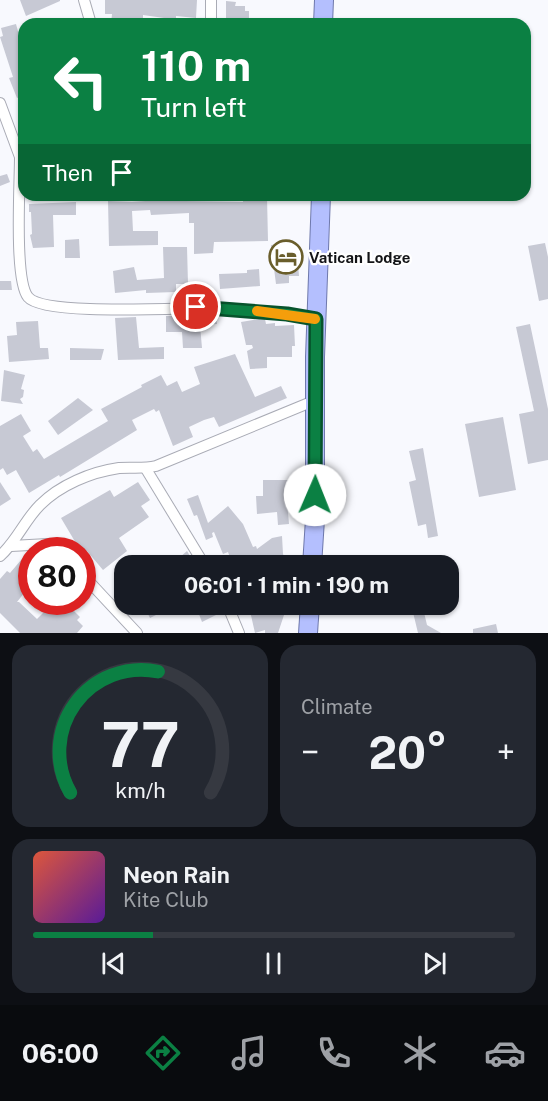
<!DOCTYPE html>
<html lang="en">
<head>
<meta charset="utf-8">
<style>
  body { margin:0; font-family:"Public Sans",sans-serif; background:#242831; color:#f1f3f6; height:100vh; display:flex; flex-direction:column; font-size:22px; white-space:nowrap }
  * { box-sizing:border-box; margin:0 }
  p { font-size:20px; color:#9ea1a6 }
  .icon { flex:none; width:33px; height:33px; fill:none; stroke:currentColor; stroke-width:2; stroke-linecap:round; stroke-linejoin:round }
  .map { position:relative; height:633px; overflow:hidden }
  .sheet { display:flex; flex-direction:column; gap:12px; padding:12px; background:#0d0f14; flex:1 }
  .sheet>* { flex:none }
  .hud { position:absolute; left:18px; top:18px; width:513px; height:183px; border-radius:18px; box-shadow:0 2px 4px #0004; background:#0b8043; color:#fff; overflow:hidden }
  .speed { position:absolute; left:18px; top:537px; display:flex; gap:12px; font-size:30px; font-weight:700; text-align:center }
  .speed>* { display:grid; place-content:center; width:78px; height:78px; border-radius:50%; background:#171b24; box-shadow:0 2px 4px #0004; line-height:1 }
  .speed .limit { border:9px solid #d22; background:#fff; color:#111 }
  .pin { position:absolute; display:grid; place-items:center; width:51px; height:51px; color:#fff; margin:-26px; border:3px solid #fff; border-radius:50%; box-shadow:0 2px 6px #0007 }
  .me { position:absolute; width:66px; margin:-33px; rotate:1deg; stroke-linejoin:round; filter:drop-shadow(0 0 4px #0008) }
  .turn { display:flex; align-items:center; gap:21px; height:126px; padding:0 24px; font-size:27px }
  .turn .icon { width:78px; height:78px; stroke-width:2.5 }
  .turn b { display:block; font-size:42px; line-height:51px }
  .then { display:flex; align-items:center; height:57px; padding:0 24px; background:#0003; gap:12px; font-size:22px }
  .big { font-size:45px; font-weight:700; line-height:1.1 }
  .sheet .widget { flex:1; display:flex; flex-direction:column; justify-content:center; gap:9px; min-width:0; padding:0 21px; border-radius:18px; background:#242831 }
  .sheet .dial { align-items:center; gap:0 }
  .dial svg { height:156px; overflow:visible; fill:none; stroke:#363941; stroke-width:7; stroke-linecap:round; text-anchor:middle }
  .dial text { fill:#f1f3f6; stroke:none }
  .song { display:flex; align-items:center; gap:18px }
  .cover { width:72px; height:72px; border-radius:9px; background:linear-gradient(135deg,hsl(10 70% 55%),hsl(270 70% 35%)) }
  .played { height:6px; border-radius:3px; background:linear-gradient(90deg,#0b8043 25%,#363941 25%) }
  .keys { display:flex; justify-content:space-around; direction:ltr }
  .heat { display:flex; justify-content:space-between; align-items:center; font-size:33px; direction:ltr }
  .sheet .tiles { flex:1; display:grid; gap:12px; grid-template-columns:1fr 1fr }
  .widget:last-child { grid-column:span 2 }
  .trip { position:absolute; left:114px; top:555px; width:345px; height:60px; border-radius:18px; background:#171b24; box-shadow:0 2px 4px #0004; font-weight:700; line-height:60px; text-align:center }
  .menu { display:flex; height:96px; justify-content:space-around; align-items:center; background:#090b0e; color:#9ea1a6 }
  .menu .icon { width:42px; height:42px }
  .menu .on { color:#0b8043 }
  .menu b { font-size:27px; color:#f1f3f6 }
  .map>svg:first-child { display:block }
  .building { fill:#c7c9d4 }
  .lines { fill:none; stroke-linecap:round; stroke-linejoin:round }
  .minor-casing { stroke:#a9abb5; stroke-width:12 }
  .trunk-casing { stroke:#6f79ac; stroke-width:20 }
  .minor { stroke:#fff; stroke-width:10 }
  .trunk { stroke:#b4bffe; stroke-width:18 }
  .route-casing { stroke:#07532c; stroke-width:15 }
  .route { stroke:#0b8043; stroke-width:10 }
  .slow { stroke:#f59e0b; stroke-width:10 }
  .labels { text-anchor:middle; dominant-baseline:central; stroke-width:4.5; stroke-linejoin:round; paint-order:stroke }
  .poi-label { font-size:15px; font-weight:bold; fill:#131417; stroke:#fff; text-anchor:start }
</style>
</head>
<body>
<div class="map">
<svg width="548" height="633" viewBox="0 0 548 633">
  <rect width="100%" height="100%" fill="#f8f9fe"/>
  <!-- building -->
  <g class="building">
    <path d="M 20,0 L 60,0 L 60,1 L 26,16 Z"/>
    <path d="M 105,0 L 197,0 L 196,18 L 176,16 L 176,24 L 164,24 L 164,18 L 143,15 L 143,24 L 111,24 L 112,14 L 105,14 Z"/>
    <path d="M 226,1 L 236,2 L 235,6 L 245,6 L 245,11 L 249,11 L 249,20 L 226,19 Z"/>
    <path d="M 16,24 L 22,46 L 24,46 L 24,95 L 17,98 L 9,78 L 13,77 L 0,37 L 3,36 L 1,28 Z"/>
    <path d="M 7,174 L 10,182 L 0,186 L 0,176 Z"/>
    <path d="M 267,197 L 268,241 L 214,242 L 213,253 L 194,254 L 194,223 L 189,223 L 189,213 L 151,215 L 150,210 L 132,211 L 133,231 L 158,231 L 158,245 L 109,246 L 108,201 L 132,202 L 185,198 L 185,201 L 243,202 L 243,198 Z"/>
    <path d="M 76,202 L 76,215 L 53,215 L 54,247 L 33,248 L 30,235 L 32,234 L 31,212 L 29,212 L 29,204 Z"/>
    <path d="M 79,239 L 80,258 L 65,258 L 65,240 Z"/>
    <path d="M 293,243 L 294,249 L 297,249 L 299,276 L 289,276 L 289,283 L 276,284 L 271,245 Z"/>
    <path d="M 545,243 L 548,257 L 548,299 L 539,301 L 528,246 Z"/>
    <path d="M 163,247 L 187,247 L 188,284 L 176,284 L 176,292 L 146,293 L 146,290 L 115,293 L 113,271 L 134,267 L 137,280 L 164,278 Z"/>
    <path d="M 259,269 L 260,286 L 220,289 L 219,274 L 247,273 L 247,270 Z"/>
    <path d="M 0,281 L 11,281 L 12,290 L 0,290 Z"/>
    <path d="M 166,316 L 189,316 L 189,318 L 216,316 L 217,324 L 200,325 L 202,348 L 183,348 L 182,332 L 166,332 Z"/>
    <path d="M 136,317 L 139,348 L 164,347 L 164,359 L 118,360 L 115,318 Z"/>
    <path d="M 259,319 L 265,319 L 266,324 L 275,323 L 275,326 L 294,325 L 295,346 L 292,346 L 292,357 L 267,357 L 267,368 L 250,369 L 247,351 L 253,348 L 252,345 L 246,345 L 241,322 Z"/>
    <path d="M 38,321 L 40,348 L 48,348 L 49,359 L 9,362 L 7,336 L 17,335 L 16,322 Z"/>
    <path d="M 530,324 L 548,409 L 548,460 L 528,464 L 519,414 L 534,411 L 516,327 Z"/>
    <path d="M 70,348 L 104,349 L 101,360 L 70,360 Z"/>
    <path d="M 235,354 L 255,397 L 281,386 L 287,398 L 219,427 L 214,417 L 204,420 L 189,427 L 193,437 L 173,446 L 159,410 L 156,412 L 154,409 L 132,420 L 137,430 L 60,477 L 59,475 L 29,493 L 16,470 L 7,475 L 3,468 L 0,470 L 0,426 L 21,414 L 31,431 L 23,436 L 33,452 L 37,449 L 44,459 L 108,421 L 101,409 L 142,387 L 141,385 L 161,375 L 167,386 L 177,381 L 182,392 L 200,384 L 194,367 Z"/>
    <path d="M 4,370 L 25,375 L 21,389 L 24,390 L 23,397 L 20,399 L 23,404 L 1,401 Z"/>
    <path d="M 78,398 L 93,410 L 58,435 L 48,421 Z"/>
    <path d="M 503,417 L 516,490 L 479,497 L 465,424 Z"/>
    <path d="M 423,448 L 438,536 L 428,538 L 426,524 L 418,526 L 409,482 L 416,480 L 409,451 Z"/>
    <path d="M 263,480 L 289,480 L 289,500 L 287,500 L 289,524 L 278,525 L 277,512 L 257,514 L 256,496 L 263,496 Z"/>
    <path d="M 0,482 L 11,499 L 0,506 Z"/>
    <path d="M 138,482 L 150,500 L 141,506 L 149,517 L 119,538 L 127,551 L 103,570 L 87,551 L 82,554 L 82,550 L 80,550 L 61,518 L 110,490 L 114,497 Z"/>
    <path d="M 198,495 L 208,523 L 228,506 L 243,524 L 253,547 L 256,546 L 257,549 L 272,538 L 282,536 L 283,554 L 288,566 L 233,566 L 228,552 L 223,554 L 214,532 L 212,533 L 213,537 L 206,540 L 197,515 L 194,516 L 187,499 Z"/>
    <path d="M 187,551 L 196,566 L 185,566 L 179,558 Z"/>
    <path d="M 32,552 L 32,583 L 17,602 L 19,602 L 37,619 L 54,602 L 80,602 L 73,610 L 80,617 L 77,620 L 83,626 L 77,633 L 20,633 L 0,613 L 0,579 L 7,571 L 10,573 L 27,553 Z"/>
    <path d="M 359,556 L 359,566 L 348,566 L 348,557 Z"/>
    <path d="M 143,604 L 156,604 L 160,613 L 150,618 Z"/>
    <path d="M 195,604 L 216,604 L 220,613 L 202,622 Z"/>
    <path d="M 411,604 L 422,604 L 427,625 L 441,633 L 418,633 Z"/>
    <path d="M 270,606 L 285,612 L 278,633 L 265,633 L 265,630 L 255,633 L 250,611 Z"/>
    <path d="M 496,624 L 498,633 L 473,633 L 473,629 Z"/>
  </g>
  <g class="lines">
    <defs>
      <g id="minor">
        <path d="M 84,0 L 91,24"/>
        <path d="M 211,24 L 211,0"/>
        <path d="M 0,103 L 20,157 L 24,162"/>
        <path d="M 20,157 C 20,183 14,280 28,297 C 44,317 189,307 221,308 C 253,310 285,313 316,319"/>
        <path d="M 146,469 L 205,566"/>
        <path d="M 11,546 L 48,544 L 62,550"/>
        <path d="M 0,556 C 17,541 24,521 40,505 C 60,485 91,472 119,468 C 132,467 143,469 156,466 L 316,400"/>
        <path d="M 82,574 L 137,633"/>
        <path d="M 227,604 L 239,633"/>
      </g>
      <g id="trunk">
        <path d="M 323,24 L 324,0"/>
        <path d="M 312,566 L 315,519 L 315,357 L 321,195"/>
        <path d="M 308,633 L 310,604"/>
      </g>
    </defs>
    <!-- minor casing -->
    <use href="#minor" class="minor-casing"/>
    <!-- trunk casing -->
    <use href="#trunk" class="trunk-casing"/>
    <!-- minor -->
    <use href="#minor" class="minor"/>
    <!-- trunk -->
    <use href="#trunk" class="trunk"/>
  </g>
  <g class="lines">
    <defs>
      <path id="route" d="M 196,307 L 287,314 L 316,319 L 315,495"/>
    </defs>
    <!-- route casing -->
    <use href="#route" class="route-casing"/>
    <!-- route -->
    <use href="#route" class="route"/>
    <!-- slow -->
    <path class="slow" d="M 257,311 L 315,319"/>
  </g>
  <!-- icons -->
  <defs>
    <symbol id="hotel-ring" viewBox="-11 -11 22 22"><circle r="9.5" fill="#fff" stroke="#6a5e2b" stroke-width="1.5"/><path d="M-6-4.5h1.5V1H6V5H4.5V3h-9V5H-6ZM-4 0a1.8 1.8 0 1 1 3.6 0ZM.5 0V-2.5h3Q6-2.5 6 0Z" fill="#6a5e2b"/></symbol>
  </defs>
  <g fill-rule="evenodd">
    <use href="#hotel-ring" x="267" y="238" width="38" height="38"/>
  </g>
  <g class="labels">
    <!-- poi labels -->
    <g class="poi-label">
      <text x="309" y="257">Vatican Lodge</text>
    </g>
  </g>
</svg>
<div class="speed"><div class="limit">80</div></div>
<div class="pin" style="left:196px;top:307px;background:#d93025"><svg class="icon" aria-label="arrive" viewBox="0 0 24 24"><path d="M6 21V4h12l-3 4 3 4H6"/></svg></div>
<svg class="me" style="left:315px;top:495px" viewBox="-20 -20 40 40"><circle r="19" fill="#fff"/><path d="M0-13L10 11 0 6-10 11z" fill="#0b8043"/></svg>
<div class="trip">06:01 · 1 min · 190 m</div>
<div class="hud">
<div class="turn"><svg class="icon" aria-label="left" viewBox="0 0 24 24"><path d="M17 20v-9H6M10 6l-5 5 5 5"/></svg><div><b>110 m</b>Turn left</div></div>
<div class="then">Then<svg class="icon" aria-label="arrive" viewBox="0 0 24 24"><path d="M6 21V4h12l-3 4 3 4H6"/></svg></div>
</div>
</div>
<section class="sheet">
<div class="tiles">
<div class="widget dial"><svg viewBox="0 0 100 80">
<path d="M14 69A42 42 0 1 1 86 69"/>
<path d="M14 69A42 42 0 0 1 59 7" stroke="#0b8043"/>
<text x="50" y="56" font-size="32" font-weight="700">77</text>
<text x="50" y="72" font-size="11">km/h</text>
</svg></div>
<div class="widget"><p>Climate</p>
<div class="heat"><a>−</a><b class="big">20°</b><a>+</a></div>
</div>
<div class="widget">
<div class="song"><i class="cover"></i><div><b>Neon Rain</b><p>Kite Club</p></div></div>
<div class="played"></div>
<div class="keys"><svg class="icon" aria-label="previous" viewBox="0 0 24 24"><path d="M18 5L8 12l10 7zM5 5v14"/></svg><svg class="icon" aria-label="pause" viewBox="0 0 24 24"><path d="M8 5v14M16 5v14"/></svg><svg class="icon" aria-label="next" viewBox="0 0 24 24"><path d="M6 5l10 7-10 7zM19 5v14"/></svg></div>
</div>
</div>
</section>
<nav class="menu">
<b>06:00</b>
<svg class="icon on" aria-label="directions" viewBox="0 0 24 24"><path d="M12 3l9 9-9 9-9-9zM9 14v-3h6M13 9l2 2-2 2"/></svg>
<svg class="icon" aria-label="music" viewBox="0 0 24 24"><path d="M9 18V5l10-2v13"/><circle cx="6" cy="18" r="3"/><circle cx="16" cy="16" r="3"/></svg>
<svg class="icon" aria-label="phone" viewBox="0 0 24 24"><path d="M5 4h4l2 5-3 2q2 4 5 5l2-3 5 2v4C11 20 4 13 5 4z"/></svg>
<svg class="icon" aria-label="climate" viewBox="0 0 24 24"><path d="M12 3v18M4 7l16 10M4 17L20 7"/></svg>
<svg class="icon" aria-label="car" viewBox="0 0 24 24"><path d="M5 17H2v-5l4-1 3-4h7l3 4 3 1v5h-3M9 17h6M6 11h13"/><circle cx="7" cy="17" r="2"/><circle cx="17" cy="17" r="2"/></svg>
</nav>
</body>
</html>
